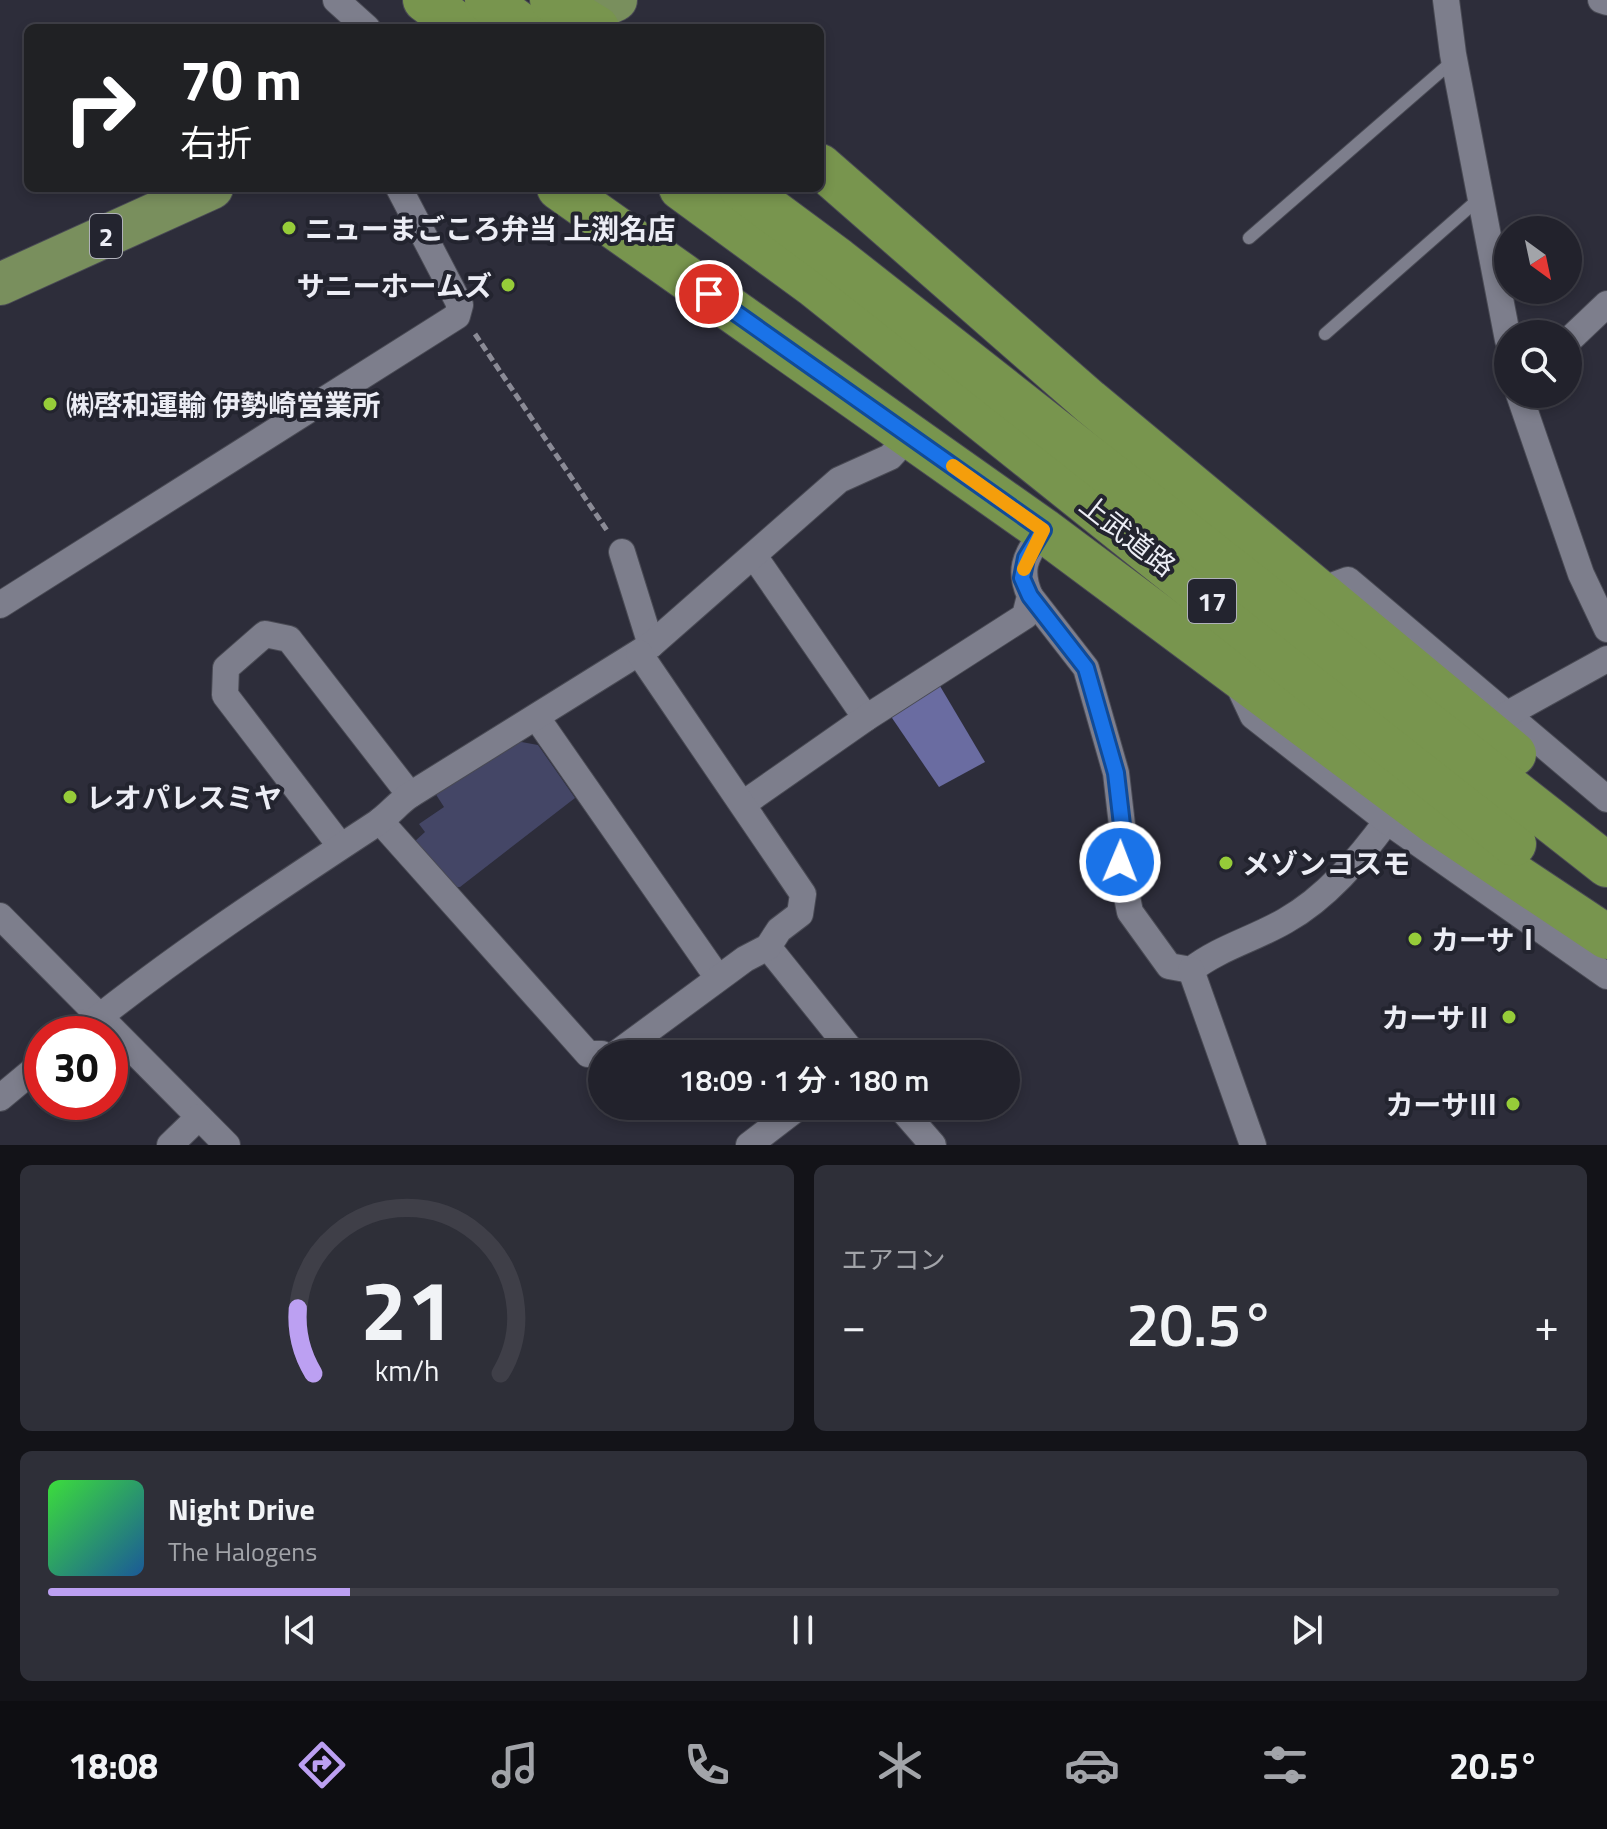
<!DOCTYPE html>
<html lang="ja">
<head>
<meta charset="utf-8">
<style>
  body { margin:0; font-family:"Titillium Web","Noto Sans JP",sans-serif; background:#2e2f38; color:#f1f3f6; height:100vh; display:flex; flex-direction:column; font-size:30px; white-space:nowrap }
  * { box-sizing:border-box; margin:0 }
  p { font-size:26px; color:#a2a4a9 }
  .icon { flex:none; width:44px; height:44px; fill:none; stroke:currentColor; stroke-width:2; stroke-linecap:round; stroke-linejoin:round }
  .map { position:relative; height:1145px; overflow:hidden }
  .drawer { display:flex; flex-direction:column; gap:20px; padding:20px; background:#131318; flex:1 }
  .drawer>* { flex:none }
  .top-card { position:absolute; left:24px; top:24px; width:800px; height:168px; border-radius:12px; box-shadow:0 4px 12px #0003,0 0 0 2px #3f3f48; background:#202124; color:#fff; overflow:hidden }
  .needle { width:52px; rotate:147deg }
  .tools { position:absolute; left:1494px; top:216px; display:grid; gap:16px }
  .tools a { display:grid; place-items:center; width:88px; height:88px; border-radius:50%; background:#22222c; box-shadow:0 4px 12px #0003,0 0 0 2px #3f3f48; font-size:40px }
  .speed { position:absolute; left:24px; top:1016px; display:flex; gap:16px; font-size:40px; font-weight:700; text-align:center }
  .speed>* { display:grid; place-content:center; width:104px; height:104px; border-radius:50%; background:#22222c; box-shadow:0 4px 12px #0003,0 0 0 2px #3f3f48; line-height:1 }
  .speed .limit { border:12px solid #d22; background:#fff; color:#111 }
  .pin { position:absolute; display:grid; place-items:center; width:68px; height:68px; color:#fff; margin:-34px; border:4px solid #fff; border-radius:50%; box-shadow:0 2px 8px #0007 }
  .me { position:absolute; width:88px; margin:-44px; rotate:1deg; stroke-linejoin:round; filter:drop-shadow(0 0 6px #0008) }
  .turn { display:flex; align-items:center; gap:28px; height:168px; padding:0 24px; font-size:36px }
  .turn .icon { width:104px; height:104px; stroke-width:2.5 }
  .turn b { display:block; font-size:56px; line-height:68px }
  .big { font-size:60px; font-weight:600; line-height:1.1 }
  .drawer .card { flex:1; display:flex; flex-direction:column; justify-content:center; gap:12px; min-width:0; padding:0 28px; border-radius:12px; background:#2e2f38 }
  .drawer .dial { align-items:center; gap:0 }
  .dial svg { height:208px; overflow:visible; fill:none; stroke:#3f3f48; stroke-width:7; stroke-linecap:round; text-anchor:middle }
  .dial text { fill:#f1f3f6; stroke:none }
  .song { display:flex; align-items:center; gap:24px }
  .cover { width:96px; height:96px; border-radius:12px; background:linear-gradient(135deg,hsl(120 70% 55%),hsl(210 70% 35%)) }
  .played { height:8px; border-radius:4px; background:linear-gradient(90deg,#bca0f2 20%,#3f3f48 20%) }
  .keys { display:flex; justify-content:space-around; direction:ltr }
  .heat { display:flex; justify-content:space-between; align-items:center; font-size:44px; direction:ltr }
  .drawer .tiles { flex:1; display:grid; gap:20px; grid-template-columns:1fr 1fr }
  .card:last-child { grid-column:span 2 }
  .trip { position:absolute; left:588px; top:1040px; width:432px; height:80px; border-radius:40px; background:#22222c; box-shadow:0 4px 12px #0003,0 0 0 2px #3f3f48; font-weight:600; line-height:80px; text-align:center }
  .tab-bar { display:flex; height:128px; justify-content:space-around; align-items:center; background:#0e0e12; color:#a2a4a9 }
  .tab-bar .icon { width:56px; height:56px }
  .tab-bar .active { color:#bca0f2 }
  .tab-bar b { font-size:36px; color:#f1f3f6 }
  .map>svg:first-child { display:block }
  .green { fill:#444666 }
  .water { fill:#6a6ca1 }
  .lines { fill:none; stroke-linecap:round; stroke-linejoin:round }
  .service-casing { stroke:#494a54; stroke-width:14 }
  .minor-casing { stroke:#494a54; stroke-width:28 }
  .primary-casing { stroke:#494a54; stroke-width:44 }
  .trunk-casing { stroke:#494a54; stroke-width:46 }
  .path { stroke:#8b8b96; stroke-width:5; stroke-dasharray:8 4; stroke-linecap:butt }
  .service { stroke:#7d7e8c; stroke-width:12 }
  .minor { stroke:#7d7e8c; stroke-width:26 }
  .primary { stroke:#798f5d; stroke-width:42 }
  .trunk { stroke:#78954e; stroke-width:44 }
  .route-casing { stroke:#114b97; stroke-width:20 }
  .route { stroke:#1a73e8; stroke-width:14 }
  .slow { stroke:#f59e0b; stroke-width:14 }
  .poi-dot { fill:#96cc39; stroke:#23242f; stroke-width:3 }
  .labels { text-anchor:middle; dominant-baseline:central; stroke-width:8; stroke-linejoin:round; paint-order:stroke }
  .shield { fill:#23242f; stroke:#b0b1ba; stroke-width:2 }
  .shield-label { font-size:26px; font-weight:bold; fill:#ecedf5 }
  .poi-label { font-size:28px; font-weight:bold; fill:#ecedf5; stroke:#23242f; text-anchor:start }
  .street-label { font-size:28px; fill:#ecedf5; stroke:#23242f }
</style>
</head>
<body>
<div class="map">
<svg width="1607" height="1145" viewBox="0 0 1607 1145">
  <rect width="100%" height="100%" fill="#2d2d3a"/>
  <!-- green -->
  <path class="green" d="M 516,741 L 538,745 L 575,798 L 460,887 L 454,887 L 414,842 L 425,832 L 419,824 L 444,807 L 435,793 Z"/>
  <!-- water -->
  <path class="water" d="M 937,681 L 985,762 L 939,787 L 890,715 Z"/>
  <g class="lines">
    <defs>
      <g id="service">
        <path d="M 1249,238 L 1454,60"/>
        <path d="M 1325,334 L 1481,197"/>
      </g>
      <g id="minor">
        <path d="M 336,0 L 367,28"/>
        <path d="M 1446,0 L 1453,54 L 1508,340"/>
        <path d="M 1601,0 L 1607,2"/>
        <path d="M 1568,341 L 1607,304"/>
        <path d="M 1519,394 L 1581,574 L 1607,629"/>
        <path d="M 622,552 L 651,645"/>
        <path d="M 754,556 L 866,718"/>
        <path d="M 1318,591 L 1348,580 L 1607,799"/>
        <path d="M 1030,596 L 1086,668 L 1116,773 L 1122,825 L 1120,862 L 1130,912 L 1169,966 L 1191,970 C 1219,948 1254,939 1285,921 C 1326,898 1359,859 1387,821"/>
        <path d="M 0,605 L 457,316 L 460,305 L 399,188"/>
        <path d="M 1237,682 L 1253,716 L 1387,821 L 1607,976"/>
        <path d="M 1504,716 L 1607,659"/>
        <path d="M 537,718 L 718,978"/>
        <path d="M 743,804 L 866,718 L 1025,616 L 1030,596 C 1017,566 1028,555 1043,530"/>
        <path d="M 380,821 L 588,1054 L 602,1054"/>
        <path d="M 339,844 L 225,695 L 226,668 L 265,634 L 289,639 L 410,795"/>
        <path d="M 0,916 L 227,1145"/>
        <path d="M 768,947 L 854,1054"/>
        <path d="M 1191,970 L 1253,1145"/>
        <path d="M 78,1034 C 173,957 275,890 377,823 C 389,815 398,803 410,795 L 651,645 L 839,480 L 890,457 L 910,435"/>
        <path d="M 616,1054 L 745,959 L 768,947 L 779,930 L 800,914 L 803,894 L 639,653"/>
        <path d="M 0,1098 L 42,1063"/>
        <path d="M 899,1106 L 933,1145"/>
        <path d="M 170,1145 L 199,1117"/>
        <path d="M 749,1145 L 800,1106"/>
      </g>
      <g id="primary">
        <path d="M 554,28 L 616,0"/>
        <path d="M 0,284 L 212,188"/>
      </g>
      <g id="trunk">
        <path d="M 425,0 L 463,28"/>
        <path d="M 487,0 L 525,28"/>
        <path d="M 552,0 L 597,28"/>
        <path d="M 820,166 L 1089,401 L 1514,754"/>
        <path d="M 559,188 L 1043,530 L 1439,825 L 1607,937"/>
        <path d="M 681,188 L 815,286 L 1514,844"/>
        <path d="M 741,188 L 838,260 L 1607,865"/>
      </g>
    </defs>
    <!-- service casing -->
    <use href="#service" class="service-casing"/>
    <!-- minor casing -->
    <use href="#minor" class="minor-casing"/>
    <!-- primary casing -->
    <use href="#primary" class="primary-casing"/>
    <!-- trunk casing -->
    <use href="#trunk" class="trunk-casing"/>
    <!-- path -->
    <path class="path" d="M 475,334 L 608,532"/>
    <!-- service -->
    <use href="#service" class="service"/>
    <!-- minor -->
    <use href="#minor" class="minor"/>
    <!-- primary -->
    <use href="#primary" class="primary"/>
    <!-- trunk -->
    <use href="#trunk" class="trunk"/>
  </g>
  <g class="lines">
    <defs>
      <path id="route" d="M 709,294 L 1043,530 L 1026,558 L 1022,578 L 1030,596 L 1086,668 L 1116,773 L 1122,825 L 1120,862"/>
    </defs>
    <!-- route casing -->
    <use href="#route" class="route-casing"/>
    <!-- route -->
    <use href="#route" class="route"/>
    <!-- slow -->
    <path class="slow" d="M 953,466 L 1043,530 L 1024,569"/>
  </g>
  <!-- markers -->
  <g class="poi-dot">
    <circle cx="289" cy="228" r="8"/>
    <circle cx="508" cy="285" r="8"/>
    <circle cx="50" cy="404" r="8"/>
    <circle cx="70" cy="797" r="8"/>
    <circle cx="1226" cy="863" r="8"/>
    <circle cx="1415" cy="939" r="8"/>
    <circle cx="1509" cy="1017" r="8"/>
    <circle cx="1513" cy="1104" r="8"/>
  </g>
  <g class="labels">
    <!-- shield labels -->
    <g class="shield">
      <rect x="90" y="214" width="32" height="44" rx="6"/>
      <rect x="1188" y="579" width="48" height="44" rx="6"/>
    </g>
    <g class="shield-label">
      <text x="106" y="236">2</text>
      <text x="1212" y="601">17</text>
    </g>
    <!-- poi labels -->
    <g class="poi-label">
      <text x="305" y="228">ニューまごころ弁当 上渕名店</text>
      <text x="492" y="285" text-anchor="end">サニーホームズ</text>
      <text x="66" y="404">㈱啓和運輸 伊勢崎営業所</text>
      <text x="86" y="797">レオパレスミヤ</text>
      <text x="1242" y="863">メゾンコスモ</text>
      <text x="1431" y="939">カーサⅠ</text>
      <text x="1493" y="1017" text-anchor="end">カーサⅡ</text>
      <text x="1497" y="1104" text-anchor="end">カーサⅢ</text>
    </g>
    <!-- street labels -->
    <g class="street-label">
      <text transform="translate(1128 535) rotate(38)">上武道路</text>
    </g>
  </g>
</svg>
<div class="tools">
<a><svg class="needle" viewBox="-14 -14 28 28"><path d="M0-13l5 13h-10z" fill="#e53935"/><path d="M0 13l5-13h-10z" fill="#a2a4a9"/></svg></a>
<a><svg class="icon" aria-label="search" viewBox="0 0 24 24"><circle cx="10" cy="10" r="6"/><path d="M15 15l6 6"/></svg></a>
</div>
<div class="speed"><div class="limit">30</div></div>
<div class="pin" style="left:709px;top:294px;background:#d93025"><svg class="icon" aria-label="arrive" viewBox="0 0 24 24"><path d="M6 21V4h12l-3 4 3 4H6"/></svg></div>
<svg class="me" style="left:1120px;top:862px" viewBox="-20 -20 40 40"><circle r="17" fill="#1a73e8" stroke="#fff" stroke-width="3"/><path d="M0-11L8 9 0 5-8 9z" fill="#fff"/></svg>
<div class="trip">18:09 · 1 分 · 180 m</div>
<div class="top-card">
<div class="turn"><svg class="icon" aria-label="right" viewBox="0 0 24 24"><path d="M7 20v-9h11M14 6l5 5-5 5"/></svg><div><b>70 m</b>右折</div></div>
</div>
</div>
<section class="drawer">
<div class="tiles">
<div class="card dial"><svg viewBox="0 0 100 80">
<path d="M14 69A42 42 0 1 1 86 69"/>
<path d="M14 69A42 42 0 0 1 8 44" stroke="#bca0f2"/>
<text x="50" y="56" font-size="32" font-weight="700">21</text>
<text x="50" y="72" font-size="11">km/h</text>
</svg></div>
<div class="card"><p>エアコン</p>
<div class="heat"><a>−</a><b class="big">20.5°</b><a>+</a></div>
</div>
<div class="card">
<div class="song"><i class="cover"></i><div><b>Night Drive</b><p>The Halogens</p></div></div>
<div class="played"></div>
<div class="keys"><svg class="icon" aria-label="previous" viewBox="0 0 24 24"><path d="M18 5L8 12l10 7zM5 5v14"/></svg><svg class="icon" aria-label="pause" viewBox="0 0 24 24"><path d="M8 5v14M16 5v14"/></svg><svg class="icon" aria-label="next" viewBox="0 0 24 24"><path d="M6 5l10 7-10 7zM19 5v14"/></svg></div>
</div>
</div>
</section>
<nav class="tab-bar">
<b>18:08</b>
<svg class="icon active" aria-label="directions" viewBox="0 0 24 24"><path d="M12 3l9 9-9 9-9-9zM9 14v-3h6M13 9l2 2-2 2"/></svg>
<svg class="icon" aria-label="music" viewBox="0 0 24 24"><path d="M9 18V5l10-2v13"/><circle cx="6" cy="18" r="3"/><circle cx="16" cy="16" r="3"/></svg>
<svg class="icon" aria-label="phone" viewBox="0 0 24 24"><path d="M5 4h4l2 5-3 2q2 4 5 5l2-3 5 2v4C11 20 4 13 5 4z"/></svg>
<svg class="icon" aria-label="climate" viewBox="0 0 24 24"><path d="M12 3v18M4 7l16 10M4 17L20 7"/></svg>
<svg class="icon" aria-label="car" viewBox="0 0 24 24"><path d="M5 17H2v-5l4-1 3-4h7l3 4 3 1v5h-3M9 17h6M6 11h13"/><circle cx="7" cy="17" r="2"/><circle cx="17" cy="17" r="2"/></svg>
<svg class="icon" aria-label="filters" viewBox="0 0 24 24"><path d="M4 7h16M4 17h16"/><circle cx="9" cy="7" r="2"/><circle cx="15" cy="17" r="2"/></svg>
<b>20.5°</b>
</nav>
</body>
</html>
